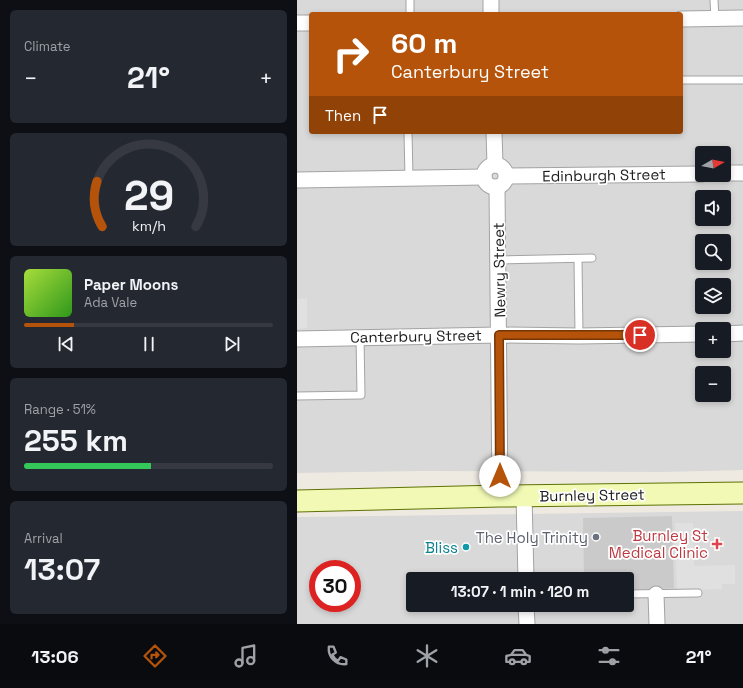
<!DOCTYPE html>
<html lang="en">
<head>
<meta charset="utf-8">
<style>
  body { margin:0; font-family:"Space Grotesk",sans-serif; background:#242831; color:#f1f3f6; height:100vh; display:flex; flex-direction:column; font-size:15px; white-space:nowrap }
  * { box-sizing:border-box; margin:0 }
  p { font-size:13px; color:#9ea1a6 }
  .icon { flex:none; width:22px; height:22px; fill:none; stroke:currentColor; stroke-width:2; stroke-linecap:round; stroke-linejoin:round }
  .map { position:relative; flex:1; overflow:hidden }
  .sheet { display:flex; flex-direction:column; gap:10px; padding:10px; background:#0d0f14; width:297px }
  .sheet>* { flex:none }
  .top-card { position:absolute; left:12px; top:12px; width:374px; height:122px; border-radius:4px; box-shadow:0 2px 6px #0003; background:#b45309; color:#fff; overflow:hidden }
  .needle { width:26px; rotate:81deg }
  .buttons { position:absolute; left:398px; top:146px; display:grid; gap:8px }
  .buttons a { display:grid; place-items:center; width:36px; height:36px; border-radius:4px; background:#171b24; box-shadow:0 2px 6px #0003; font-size:20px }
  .speed { position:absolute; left:12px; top:560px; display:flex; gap:8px; font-size:20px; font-weight:700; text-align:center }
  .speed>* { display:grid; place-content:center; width:52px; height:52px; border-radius:50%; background:#171b24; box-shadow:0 2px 6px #0003; line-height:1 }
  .speed .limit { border:6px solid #d22; background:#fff; color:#111 }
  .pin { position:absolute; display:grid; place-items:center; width:34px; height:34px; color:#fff; margin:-17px; border:2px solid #fff; border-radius:50%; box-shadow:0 1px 4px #0007 }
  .me { position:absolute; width:44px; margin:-22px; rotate:0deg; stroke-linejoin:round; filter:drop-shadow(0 0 3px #0008) }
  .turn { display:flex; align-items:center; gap:14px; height:84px; padding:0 16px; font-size:18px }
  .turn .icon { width:52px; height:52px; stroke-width:2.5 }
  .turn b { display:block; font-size:28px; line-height:34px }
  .then { display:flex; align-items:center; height:38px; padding:0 16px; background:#0003; gap:8px; font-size:15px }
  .big { font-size:30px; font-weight:600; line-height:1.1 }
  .sheet .card { flex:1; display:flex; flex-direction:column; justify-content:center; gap:6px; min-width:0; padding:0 14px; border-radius:6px; background:#242831 }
  .sheet .dial { align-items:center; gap:0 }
  .dial svg { height:104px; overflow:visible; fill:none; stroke:#363941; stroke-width:7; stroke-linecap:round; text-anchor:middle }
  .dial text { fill:#f1f3f6; stroke:none }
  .song { display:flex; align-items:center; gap:12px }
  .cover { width:48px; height:48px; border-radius:6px; background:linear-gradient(135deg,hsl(80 70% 55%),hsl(110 70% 35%)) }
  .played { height:4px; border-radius:2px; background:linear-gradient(90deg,#b45309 20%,#363941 20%) }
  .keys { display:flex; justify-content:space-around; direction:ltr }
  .heat { display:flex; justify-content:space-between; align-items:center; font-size:22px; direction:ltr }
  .charge { height:6px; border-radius:3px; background:linear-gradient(90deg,#34c759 51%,#363941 0) }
  .trip { position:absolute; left:109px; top:572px; width:228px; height:40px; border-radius:4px; background:#171b24; box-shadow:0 2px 6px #0003; font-weight:600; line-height:40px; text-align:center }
  .tab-bar { display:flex; height:64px; justify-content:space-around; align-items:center; background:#090b0e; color:#9ea1a6 }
  .tab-bar .icon { width:28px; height:28px }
  .tab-bar .active { color:#b45309 }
  .tab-bar b { font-size:18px; color:#f1f3f6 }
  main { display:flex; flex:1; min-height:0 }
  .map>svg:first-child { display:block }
  .residential { fill:#dad9d9; fill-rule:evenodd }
  .religious { fill:#cacaca }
  .parking { fill:#e0e0e0 }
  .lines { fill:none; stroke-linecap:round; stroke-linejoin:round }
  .lane-casing { stroke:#a3a3a3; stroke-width:9 }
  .street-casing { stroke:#a3a3a3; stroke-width:17 }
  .secondary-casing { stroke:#5f7204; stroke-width:23 }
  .lane { stroke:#fff; stroke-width:7 }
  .street { stroke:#fff; stroke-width:15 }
  .secondary { stroke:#f1f9b4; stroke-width:21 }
  .route-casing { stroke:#753606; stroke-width:10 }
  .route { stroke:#b45309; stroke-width:7 }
  .worship-dot { fill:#6b7280; stroke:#fff; stroke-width:1.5 }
  .health-dot { fill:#e0444e; stroke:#fff; stroke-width:1.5 }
  .culture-dot { fill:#0f9aa8; stroke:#fff; stroke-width:1.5 }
  .labels { text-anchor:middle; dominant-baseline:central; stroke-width:3.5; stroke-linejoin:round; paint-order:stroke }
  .street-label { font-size:15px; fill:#1c1c1c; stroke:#fff }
  .health-label { font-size:15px; fill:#be3a42; stroke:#fff; text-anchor:end }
  .worship-label { font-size:15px; fill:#5b616d; stroke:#fff; text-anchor:end }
  .culture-label { font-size:15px; fill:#0d838f; stroke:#fff; text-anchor:end }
</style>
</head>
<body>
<main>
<section class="sheet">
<div class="card"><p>Climate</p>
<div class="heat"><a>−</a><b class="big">21°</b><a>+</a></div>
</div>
<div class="card dial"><svg viewBox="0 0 100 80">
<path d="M14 69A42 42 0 1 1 86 69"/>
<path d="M14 69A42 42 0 0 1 10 34" stroke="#b45309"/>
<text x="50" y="56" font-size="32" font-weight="700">29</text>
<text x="50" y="72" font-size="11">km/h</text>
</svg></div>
<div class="card">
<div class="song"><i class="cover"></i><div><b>Paper Moons</b><p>Ada Vale</p></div></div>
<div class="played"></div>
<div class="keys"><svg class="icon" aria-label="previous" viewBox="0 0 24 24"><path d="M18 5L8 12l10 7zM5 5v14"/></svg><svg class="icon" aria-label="pause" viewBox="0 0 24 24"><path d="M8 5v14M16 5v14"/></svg><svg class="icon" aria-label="next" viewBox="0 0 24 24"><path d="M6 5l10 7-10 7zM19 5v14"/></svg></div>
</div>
<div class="card"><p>Range · 51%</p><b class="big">255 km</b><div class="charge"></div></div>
<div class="card"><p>Arrival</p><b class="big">13:07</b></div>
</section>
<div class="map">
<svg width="446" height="624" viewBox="0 0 446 624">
  <rect width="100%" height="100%" fill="#eeeae2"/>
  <!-- residential -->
  <g class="residential">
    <path d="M 0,0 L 446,0 L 446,470 L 367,472 L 122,471 L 0,473 ZM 14,14 L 384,14 L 384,132 L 14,132 ZM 405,153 L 427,153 L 427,175 L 405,175 ZM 405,197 L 427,197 L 427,219 L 405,219 ZM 405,241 L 427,241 L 427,263 L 405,263 ZM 405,285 L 427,285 L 427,307 L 405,307 ZM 405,329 L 427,329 L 427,351 L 405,351 ZM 405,373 L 427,373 L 427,395 L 405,395 Z"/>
    <path d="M 446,511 L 446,624 L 0,624 L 0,517 ZM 21,569 L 55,569 L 55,603 L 21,603 ZM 116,579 L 330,579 L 330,605 L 116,605 Z"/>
  </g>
  <!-- religious -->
  <path class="religious" d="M 375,516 L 377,588 L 330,590 L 330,579 L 287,579 L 286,518 Z"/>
  <!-- parking -->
  <g class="parking">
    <path d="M 10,298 L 10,328 L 0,329 L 0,299 Z"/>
    <path d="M 378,523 L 396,523 L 397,566 L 438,565 L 438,584 L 425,584 L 425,589 L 380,590 Z"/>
  </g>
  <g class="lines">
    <defs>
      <g id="lane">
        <path d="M 113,0 L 113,14"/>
        <path d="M 417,0 L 418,19"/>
        <path d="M 384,80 L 446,80"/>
        <path d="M 111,132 L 112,178"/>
        <path d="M 281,259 L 282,336"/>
        <path d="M 202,260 L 295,258"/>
        <path d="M 0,396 L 64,395 L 63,337"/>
        <path d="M 330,594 L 401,593"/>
      </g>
      <g id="street">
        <path d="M 194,0 L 194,14"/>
        <path d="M 384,19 L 446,18"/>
        <path d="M 0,23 L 14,23"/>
        <path d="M 197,132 L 198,165"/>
        <circle cx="198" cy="176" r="11"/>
        <path d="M 427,173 L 446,173"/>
        <path d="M 210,176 L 405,174"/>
        <path d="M 0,180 L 187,177"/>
        <path d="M 200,188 L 203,496"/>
        <path d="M 427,334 L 446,333"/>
        <path d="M 0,339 L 202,335 L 282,336 L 405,334"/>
        <path d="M 227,496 L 229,579"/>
        <path d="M 359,594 L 360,624"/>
        <path d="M 229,605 L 230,624"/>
      </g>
      <path id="secondary" d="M 0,501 L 203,496 L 446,493"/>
    </defs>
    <!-- lane casing -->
    <use href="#lane" class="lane-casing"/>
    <!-- street casing -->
    <use href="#street" class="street-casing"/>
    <!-- secondary casing -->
    <use href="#secondary" class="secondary-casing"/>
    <!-- lane -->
    <use href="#lane" class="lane"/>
    <!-- street -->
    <use href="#street" class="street"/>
    <!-- secondary -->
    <use href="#secondary" class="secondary"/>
  </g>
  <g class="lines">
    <defs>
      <path id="route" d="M 203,476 L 202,335 L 343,335"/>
    </defs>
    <!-- route casing -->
    <use href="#route" class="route-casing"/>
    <!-- route -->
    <use href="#route" class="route"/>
  </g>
  <!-- markers -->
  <circle class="worship-dot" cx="299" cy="537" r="4"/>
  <path class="health-dot" d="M418 538h4v4h4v4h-4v4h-4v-4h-4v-4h4z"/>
  <circle class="culture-dot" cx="169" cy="547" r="4"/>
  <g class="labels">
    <!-- street labels -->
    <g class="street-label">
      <text transform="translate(307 175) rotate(-1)">Edinburgh Street</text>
      <text transform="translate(202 270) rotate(-91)">Newry Street</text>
      <text transform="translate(119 336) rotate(-1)">Canterbury Street</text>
      <text transform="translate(295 495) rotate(-1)">Burnley Street</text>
    </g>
    <!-- health labels -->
    <g class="health-label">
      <text x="411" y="535">Burnley St<tspan x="411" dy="17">Medical Clinic</tspan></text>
    </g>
    <!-- worship labels -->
    <g class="worship-label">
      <text x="291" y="537">The Holy Trinity</text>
    </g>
    <!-- culture labels -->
    <g class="culture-label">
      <text x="161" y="547">Bliss</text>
    </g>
  </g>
</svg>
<div class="buttons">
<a><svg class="needle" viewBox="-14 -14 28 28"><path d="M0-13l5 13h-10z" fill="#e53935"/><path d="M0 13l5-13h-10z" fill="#9ea1a6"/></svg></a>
<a><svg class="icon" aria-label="sound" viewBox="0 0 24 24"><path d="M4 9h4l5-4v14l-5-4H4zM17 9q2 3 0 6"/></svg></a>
<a><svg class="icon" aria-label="search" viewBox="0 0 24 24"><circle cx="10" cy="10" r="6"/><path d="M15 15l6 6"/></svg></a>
<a><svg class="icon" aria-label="layers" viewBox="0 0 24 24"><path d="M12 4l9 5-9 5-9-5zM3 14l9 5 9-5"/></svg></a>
<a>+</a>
<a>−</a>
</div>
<div class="speed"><div class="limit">30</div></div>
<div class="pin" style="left:343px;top:335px;background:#d93025"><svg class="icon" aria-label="arrive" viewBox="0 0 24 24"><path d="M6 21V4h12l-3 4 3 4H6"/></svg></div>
<svg class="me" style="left:203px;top:476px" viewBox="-20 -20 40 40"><circle r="19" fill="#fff"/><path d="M0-13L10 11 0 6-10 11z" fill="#b45309"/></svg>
<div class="trip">13:07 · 1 min · 120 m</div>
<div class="top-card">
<div class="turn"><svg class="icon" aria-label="right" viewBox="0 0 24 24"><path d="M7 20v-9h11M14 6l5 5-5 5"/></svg><div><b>60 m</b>Canterbury Street</div></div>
<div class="then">Then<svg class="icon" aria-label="arrive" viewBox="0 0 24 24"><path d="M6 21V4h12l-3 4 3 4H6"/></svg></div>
</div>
</div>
</main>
<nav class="tab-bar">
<b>13:06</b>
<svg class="icon active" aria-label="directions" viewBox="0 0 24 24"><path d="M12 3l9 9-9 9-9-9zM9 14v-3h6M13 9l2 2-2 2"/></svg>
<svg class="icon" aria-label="music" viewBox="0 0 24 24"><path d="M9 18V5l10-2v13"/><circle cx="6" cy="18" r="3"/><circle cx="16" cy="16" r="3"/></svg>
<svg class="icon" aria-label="phone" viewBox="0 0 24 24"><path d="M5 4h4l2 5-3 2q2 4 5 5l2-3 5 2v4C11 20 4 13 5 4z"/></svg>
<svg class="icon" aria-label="climate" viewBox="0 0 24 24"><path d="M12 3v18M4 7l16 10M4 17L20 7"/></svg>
<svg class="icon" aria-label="car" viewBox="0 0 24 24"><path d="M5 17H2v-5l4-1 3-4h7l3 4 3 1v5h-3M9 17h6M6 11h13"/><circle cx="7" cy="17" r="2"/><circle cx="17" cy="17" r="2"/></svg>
<svg class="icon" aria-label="filters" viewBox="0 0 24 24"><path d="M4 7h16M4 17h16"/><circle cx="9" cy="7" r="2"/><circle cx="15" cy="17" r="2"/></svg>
<b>21°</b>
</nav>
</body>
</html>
